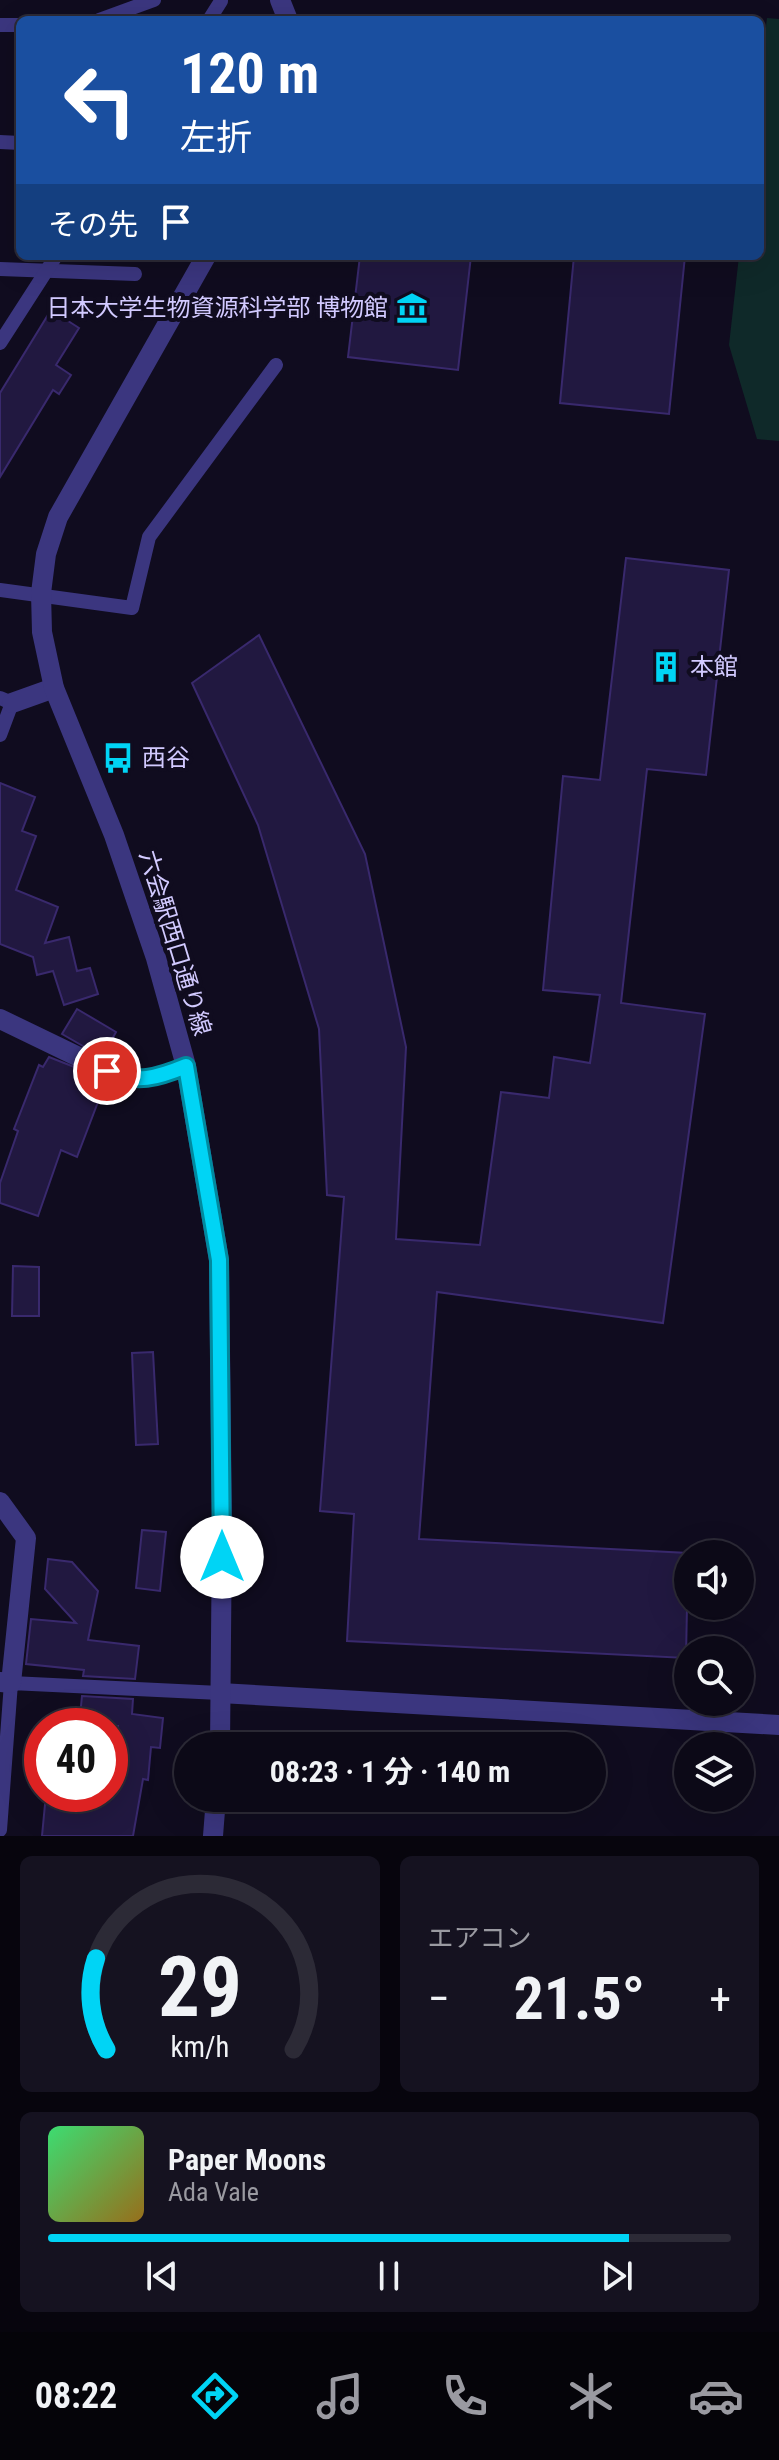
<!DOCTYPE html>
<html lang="ja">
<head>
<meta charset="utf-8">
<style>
  body { margin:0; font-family:"Roboto Condensed","Noto Sans JP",sans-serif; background:#151220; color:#f1f3f6; height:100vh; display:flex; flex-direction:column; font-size:30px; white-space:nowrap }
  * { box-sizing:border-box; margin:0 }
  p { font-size:26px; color:#9a9aa1 }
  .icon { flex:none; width:44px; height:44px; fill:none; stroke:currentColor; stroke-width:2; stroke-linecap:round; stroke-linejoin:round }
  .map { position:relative; height:1836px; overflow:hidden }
  .drawer { display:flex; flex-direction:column; gap:20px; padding:20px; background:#07050d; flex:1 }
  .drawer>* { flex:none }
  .hud { position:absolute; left:16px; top:16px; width:748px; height:244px; border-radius:12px; box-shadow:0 8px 32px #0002,0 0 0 2px #2c2a36; background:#1a4fa0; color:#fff; overflow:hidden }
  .buttons { position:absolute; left:674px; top:1540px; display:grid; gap:16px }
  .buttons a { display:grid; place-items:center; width:80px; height:80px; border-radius:50%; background:#0c0917; box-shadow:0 8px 32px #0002,0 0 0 2px #2c2a36; font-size:40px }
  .speed { position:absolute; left:24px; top:1708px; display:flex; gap:16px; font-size:40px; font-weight:700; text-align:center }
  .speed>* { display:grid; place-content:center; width:104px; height:104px; border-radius:50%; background:#0c0917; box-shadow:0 8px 32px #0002,0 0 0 2px #2c2a36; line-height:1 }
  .speed .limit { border:12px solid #d22; background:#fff; color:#111 }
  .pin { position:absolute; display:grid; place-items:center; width:68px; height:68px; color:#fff; margin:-34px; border:4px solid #fff; border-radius:50%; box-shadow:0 2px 8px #0007 }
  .me { position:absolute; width:88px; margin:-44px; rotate:0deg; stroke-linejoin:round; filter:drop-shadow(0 0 6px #0008) }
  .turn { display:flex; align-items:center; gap:28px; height:168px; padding:0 32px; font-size:36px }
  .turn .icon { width:104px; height:104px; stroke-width:2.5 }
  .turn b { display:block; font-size:56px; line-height:68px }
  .then { display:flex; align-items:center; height:76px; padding:0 32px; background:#0003; gap:16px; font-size:30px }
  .big { font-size:60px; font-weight:700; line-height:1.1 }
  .drawer .widget { flex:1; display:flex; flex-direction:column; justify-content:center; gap:12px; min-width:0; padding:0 28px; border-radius:12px; background:#151220 }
  .drawer .dial { align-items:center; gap:0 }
  .dial svg { height:208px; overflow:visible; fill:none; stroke:#2c2a36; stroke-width:7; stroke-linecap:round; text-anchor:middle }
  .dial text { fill:#f1f3f6; stroke:none }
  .song { display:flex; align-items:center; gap:24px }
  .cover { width:96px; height:96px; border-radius:12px; background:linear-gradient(135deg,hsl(140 70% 55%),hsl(40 70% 35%)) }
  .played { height:8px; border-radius:4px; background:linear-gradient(90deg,#00d4f5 85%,#2c2a36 85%) }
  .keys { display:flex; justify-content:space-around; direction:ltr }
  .heat { display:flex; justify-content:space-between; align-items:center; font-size:44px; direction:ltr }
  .drawer .tiles { flex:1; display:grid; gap:20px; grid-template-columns:1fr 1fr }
  .widget:last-child { grid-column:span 2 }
  .trip { position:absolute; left:174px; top:1732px; width:432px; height:80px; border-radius:40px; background:#0c0917; box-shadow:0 8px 32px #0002,0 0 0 2px #2c2a36; font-weight:700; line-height:80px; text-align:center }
  .dock { display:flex; height:128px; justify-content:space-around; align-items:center; background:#050409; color:#9a9aa1 }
  .dock .icon { width:56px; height:56px }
  .dock .selected { color:#00d4f5 }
  .dock b { font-size:36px; color:#f1f3f6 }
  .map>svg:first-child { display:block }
  .green { fill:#0f2929 }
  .building { fill:#211840; stroke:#39296d; stroke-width:2 }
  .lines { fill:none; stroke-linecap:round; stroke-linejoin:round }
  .service { stroke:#3b367f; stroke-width:14 }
  .minor { stroke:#3b367f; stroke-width:20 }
  .tertiary { stroke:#3b367f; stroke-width:20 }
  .route-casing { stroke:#008a9f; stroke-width:20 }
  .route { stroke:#00d4f5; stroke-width:14 }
  .labels { text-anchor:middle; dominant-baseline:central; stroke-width:8; stroke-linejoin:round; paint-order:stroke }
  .poi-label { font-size:24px; fill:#d2caff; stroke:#100c1f; text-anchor:start }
  .street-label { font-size:24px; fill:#d2caff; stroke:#100c1f }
</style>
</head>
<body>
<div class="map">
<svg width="779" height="1836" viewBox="0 0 779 1836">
  <rect width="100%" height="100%" fill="#100c1f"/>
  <!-- green -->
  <path class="green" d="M 767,18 L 779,19 L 779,441 L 757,439 L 729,345 L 739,256 L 760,256 L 760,76 Z"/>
  <!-- building -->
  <g class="building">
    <path d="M 360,256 L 471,256 L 458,370 L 348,357 Z"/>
    <path d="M 574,256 L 685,256 L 669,414 L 560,403 Z"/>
    <path d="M 51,310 L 79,328 L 56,365 L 71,375 L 59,394 L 53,390 L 0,477 L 0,393 Z"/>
    <path d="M 626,558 L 729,570 L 706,775 L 647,769 L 621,1003 L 705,1014 L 663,1323 L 437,1292 L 419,1539 L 688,1553 L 686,1658 L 347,1641 L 354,1514 L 320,1511 L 344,1197 L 327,1195 L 319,1029 L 258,825 L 192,683 L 259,635 L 365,854 L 406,1047 L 396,1239 L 480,1245 L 501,1092 L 549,1098 L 554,1057 L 590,1063 L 600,995 L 543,990 L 563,776 L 600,780 Z"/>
    <path d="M 0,783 L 35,797 L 22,831 L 36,836 L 16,890 L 58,907 L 45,943 L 69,937 L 77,971 L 90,968 L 98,994 L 64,1005 L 53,971 L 37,975 L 33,957 L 0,944 Z"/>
    <path d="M 77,1009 L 116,1032 L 102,1057 L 62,1034 Z"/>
    <path d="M 49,1057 L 92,1074 L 84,1087 L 101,1094 L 77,1157 L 61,1150 L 38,1216 L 0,1203 L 0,1183 L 18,1131 L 14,1129 L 39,1065 L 43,1067 Z"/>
    <path d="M 13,1266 L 39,1267 L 39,1316 L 12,1316 Z"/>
    <path d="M 153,1352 L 158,1444 L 136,1445 L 132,1353 Z"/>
    <path d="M 142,1530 L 166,1532 L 160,1591 L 136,1588 Z"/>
    <path d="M 48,1559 L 72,1562 L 98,1591 L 88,1640 L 139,1646 L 135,1679 L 83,1676 L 84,1670 L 26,1664 L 31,1619 L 76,1623 L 45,1589 Z"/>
    <path d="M 82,1696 L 133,1699 L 132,1714 L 163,1718 L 160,1748 L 151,1747 L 148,1780 L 143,1779 L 133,1836 L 42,1836 L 46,1794 L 110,1794 L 118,1726 L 79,1726 Z"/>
  </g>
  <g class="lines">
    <!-- service -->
    <g class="service">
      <path d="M 99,20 L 154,0"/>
      <path d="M 209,20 L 221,1"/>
      <path d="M 0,25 L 20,25"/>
      <path d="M 0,142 L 20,143"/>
      <path d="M 0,269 L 135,274"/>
      <path d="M 0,343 L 56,256"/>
      <path d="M 0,590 L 132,608 L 149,537 L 276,365"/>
      <path d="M 0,698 L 12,703 L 0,735"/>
      <path d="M 87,1061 C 130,1081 142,1084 186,1066"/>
      <path d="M 0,1830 L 11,1683 L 220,1693"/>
    </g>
    <!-- minor -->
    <g class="minor">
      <path d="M 12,703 L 54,688"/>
      <path d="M 0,1019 L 87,1061"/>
      <path d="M 0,1502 L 26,1538 L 11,1683 L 0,1682"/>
      <path d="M 220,1693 L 779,1725"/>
    </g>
    <!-- tertiary -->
    <g class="tertiary">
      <path d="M 280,0 L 288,20"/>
      <path d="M 206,256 L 58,517 L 46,554 L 41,593 L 42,632 L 54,688 L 114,835 L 156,958 L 186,1066 L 219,1260 L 222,1529 L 220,1746"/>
      <path d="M 213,1836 L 216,1798"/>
    </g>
  </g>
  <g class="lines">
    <defs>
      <path id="route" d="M 107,1071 C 137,1084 157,1078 186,1066 L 219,1260 L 222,1557"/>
    </defs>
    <!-- route casing -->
    <use href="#route" class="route-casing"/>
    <!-- route -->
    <use href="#route" class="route"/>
  </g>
  <!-- icons -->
  <defs>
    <symbol id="museum-bare" viewBox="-9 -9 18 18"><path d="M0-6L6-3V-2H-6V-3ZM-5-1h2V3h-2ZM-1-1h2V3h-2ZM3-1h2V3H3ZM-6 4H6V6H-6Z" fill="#00d4f5" stroke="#100c1f" stroke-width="2.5" paint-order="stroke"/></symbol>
    <symbol id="building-bare" viewBox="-9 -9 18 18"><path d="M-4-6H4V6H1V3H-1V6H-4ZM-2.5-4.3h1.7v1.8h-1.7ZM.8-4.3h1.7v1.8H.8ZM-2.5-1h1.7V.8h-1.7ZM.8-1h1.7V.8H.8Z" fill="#00d4f5" stroke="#100c1f" stroke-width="2.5" paint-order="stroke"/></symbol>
    <symbol id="bus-bare" viewBox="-9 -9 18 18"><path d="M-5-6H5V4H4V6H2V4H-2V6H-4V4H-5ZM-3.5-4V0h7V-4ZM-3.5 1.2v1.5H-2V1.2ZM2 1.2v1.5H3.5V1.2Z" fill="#00d4f5" stroke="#100c1f" stroke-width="2.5" paint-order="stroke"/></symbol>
  </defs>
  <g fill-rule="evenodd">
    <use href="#museum-bare" x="390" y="286" width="44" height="44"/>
    <use href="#building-bare" x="644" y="645" width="44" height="44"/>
    <use href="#bus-bare" x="96" y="736" width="44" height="44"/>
  </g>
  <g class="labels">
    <!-- poi labels -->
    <g class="poi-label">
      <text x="388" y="308" text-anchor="end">日本大学生物資源科学部 博物館</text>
      <text x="690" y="667">本館</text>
      <text x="142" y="758">西谷</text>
    </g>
    <!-- street labels -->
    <g class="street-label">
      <text transform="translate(175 943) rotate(73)">六会駅西口通り線</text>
    </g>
  </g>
</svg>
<div class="buttons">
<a><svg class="icon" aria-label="sound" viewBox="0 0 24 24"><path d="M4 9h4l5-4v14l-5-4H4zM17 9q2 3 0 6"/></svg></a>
<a><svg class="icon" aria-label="search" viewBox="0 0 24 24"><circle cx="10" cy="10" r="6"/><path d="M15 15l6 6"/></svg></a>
<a><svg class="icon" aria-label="layers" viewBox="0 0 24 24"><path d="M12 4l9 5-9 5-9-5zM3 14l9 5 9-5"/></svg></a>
</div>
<div class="speed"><div class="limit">40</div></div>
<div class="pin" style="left:107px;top:1071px;background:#d93025"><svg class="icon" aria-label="arrive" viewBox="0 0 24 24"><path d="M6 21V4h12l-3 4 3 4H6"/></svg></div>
<svg class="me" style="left:222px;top:1557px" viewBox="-20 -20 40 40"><circle r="19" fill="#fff"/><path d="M0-13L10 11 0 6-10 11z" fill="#00d4f5"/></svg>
<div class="trip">08:23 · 1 分 · 140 m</div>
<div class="hud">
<div class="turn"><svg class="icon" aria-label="left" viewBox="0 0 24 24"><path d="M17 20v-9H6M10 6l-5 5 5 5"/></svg><div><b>120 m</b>左折</div></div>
<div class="then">その先<svg class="icon" aria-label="arrive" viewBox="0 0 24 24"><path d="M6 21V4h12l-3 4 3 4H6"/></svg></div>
</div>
</div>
<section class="drawer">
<div class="tiles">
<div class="widget dial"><svg viewBox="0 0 100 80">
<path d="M14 69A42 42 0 1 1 86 69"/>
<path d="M14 69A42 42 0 0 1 10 34" stroke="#00d4f5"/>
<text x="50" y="56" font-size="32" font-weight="700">29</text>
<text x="50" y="72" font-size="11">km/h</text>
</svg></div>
<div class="widget"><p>エアコン</p>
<div class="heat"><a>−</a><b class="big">21.5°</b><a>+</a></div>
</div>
<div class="widget">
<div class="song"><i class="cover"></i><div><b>Paper Moons</b><p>Ada Vale</p></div></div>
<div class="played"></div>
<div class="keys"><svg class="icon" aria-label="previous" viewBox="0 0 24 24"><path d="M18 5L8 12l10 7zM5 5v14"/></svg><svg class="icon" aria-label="pause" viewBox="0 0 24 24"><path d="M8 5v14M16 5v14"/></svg><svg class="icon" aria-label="next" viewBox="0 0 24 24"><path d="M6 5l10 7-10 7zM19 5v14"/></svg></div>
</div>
</div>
</section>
<nav class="dock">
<b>08:22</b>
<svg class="icon selected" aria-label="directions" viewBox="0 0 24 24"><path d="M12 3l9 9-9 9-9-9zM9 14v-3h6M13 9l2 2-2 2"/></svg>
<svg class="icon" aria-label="music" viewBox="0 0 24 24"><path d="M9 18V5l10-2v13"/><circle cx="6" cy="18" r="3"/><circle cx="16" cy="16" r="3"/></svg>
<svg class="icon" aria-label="phone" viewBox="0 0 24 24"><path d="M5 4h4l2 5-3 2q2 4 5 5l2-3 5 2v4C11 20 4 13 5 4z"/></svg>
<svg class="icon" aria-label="climate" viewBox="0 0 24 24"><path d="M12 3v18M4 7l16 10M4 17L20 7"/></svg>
<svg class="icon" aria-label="car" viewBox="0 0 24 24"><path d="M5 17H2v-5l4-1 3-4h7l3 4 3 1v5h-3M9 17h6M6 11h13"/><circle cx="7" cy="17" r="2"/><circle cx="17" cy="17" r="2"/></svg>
</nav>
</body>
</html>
